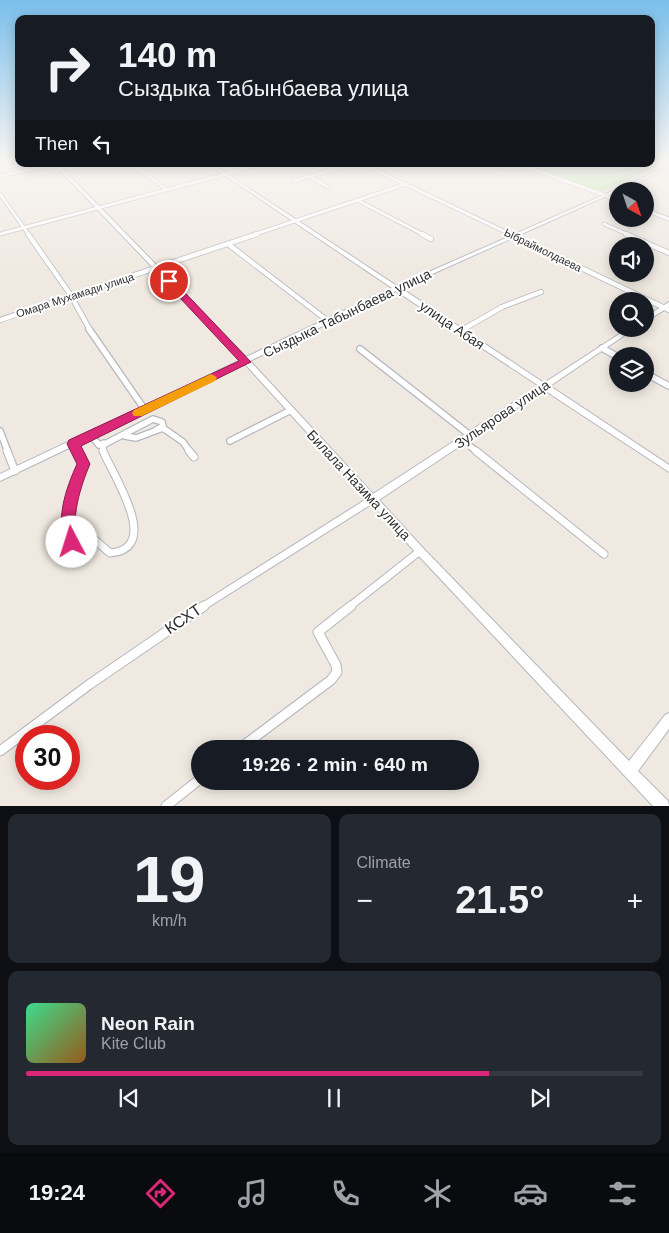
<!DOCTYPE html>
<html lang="en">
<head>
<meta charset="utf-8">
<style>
  body { margin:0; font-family:Arial,sans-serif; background:#242831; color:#f1f3f6; height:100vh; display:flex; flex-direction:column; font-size:19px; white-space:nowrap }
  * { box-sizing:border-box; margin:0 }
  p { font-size:16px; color:#9ea1a6 }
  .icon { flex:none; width:28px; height:28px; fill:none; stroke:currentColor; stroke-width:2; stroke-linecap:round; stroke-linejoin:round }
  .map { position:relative; height:806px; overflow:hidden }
  .side { display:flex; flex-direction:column; gap:8px; padding:8px; background:#0d0f14; flex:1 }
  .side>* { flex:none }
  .top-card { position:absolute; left:15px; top:15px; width:640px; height:152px; border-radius:10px; box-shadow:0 2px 12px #0003; background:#171b24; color:#f1f3f6; overflow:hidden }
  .needle { width:32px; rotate:140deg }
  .fabs { position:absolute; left:609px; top:182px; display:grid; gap:10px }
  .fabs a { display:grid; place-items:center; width:45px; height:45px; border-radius:50%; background:#171b24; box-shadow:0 2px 12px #0003; font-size:25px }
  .speed { position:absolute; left:15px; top:725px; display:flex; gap:10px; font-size:25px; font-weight:700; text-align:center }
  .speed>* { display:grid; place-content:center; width:65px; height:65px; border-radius:50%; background:#171b24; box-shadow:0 2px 12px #0003; line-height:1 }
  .speed .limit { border:8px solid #d22; background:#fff; color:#111 }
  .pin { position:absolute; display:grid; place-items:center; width:42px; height:42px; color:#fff; margin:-21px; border:2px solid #fff; border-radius:50%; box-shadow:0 1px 5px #0007 }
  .me { position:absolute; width:55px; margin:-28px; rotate:355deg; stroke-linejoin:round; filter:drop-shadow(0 0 4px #0008) }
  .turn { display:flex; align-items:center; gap:18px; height:105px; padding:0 20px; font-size:22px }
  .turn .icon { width:65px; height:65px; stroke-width:2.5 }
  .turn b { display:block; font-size:35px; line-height:42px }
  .then { display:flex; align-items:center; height:48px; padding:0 20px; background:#0003; gap:10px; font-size:19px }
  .big { font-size:38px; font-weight:800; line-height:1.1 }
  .side .card { flex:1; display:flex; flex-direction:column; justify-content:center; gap:8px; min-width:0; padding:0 18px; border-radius:10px; background:#242831 }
  .side .dial { align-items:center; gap:0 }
  .dial b { font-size:65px; line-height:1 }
  .song { display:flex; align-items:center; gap:15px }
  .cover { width:60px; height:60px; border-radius:8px; background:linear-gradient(135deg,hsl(150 70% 55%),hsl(30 70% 35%)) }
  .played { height:5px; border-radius:2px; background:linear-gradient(90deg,#db2777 75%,#363941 75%) }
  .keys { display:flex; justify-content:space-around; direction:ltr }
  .heat { display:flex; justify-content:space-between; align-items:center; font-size:28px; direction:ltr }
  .side .tiles { flex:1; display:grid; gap:8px; grid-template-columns:1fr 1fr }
  .card:last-child { grid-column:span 2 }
  .trip { position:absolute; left:191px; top:740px; width:288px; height:50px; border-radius:25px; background:#171b24; box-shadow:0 2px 12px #0003; font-weight:800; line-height:50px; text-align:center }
  .dock { display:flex; height:80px; justify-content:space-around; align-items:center; background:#090b0e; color:#9ea1a6 }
  .dock .icon { width:35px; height:35px }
  .dock .active { color:#db2777 }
  .dock b { font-size:22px; color:#f1f3f6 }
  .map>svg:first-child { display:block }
  .green { fill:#b6e59e }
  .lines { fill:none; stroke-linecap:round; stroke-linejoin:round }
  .street-far4-casing { stroke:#b4b7c1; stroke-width:4.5 }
  .street-far3-casing { stroke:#b4b7c1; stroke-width:6 }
  .street-far2-casing { stroke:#b4b7c1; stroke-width:8 }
  .street-far1-casing { stroke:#b4b7c1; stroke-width:9 }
  .street-casing { stroke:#b4b7c1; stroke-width:11 }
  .secondary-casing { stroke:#b4b7c1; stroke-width:2 }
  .street-far4 { stroke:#fff; stroke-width:3 }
  .street-far3 { stroke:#fff; stroke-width:4.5 }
  .street-far2 { stroke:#fff; stroke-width:5.5 }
  .street-far1 { stroke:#fff; stroke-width:7 }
  .street { stroke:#fff; stroke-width:9 }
  .secondary { fill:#fff; fill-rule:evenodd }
  .route { fill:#db2777; stroke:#8e194d }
  .slow { fill:#f59e0b }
  .labels { text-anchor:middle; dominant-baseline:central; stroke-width:4; stroke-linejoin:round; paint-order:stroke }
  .far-street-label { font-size:11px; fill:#2e2e2e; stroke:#fff }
  .street-label { font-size:14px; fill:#2e2e2e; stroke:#fff }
  .near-street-label { font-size:16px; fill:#2e2e2e; stroke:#fff }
</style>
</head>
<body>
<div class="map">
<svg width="669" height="806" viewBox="0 0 669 806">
  <rect width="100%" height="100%" fill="#efe9e1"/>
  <!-- green -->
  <path class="green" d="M 529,164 L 634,164 L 652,169 L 600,192 L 528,166 Z"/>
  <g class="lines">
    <defs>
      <g id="street-far4">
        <path d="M 132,164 L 166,189"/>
        <path d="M 363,164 L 512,235"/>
        <path d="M 498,164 L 507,168 L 532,169 L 618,200"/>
        <path d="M 0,176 L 56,164"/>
        <path d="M 309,176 L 328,187"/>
        <path d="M 294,181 L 352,164"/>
        <path d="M 0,194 L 29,235"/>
        <path d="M 357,200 L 424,235"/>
        <path d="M 645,210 L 669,219"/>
        <path d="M 604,224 L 629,235"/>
        <path d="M 0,234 L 263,164"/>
        <path d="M 253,235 L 406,184"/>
      </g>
      <g id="street-far3">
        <path d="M 28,234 L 70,294 L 90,330"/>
        <path d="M 422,234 L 431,239"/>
        <path d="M 510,234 L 669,310"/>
        <path d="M 626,234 L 669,253"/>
        <path d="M 228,244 L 328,321"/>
        <path d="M 0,320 L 257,234"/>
        <path d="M 462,330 L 502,307 L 541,292"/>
      </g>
      <g id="street-far2">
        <path d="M 89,329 L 145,410"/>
        <path d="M 461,331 L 464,329"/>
        <path d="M 602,348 L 618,357"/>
        <path d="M 360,349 L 471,436"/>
        <path d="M 645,373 L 669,386"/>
        <path d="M 0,431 L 8,452"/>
        <path d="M 91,435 L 99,445 L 104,443"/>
        <path d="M 125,436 L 136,438 L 163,428 L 183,442 L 190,452"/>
        <path d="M 230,441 L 291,410"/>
        <path d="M 464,441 L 477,452"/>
        <path d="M 73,444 L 77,452"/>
        <path d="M 103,452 L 103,445 L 153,419 L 162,422 L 163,426 L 156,430"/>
      </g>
      <g id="street-far1">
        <path d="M 7,451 L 15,471"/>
        <path d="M 76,451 L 83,464 L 74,486 L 68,535 L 72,542 L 95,540 L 110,553 C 164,549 111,472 103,451"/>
        <path d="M 189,451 L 194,457"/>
        <path d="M 476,451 L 604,554"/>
        <path d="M 202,607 L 373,499"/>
        <path d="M 349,607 L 420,551"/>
      </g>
      <g id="street">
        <path d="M 239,749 L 331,680 L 337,672 L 336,665 L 318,632 L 351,606"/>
        <path d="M 0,751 L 90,684 L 204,606"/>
        <path d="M 166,806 L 200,779"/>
      </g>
      <g id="secondary">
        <path d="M 658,160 L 669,162 L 669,164 L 659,161 Z"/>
        <path d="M 54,164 L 58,164 L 246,357 L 392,288 L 208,164 L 212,164 L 397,286 L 669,166 L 669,168 L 401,288 L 544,383 L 627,329 L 634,329 L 550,386 L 669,465 L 669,472 L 544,390 L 379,500 L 423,548 L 629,761 L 665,715 L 669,713 L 669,729 L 638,771 L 668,801 L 669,806 L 653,806 L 417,554 L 245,364 L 0,481 L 0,474 L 241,360 ZM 396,291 L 539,386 L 373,494 L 250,361 Z"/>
        <path d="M 669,302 L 669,307 L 645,322 L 645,317 Z"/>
      </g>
    </defs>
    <!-- street-far4 casing -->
    <use href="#street-far4" class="street-far4-casing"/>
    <!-- street-far3 casing -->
    <use href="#street-far3" class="street-far3-casing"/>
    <!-- street-far2 casing -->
    <use href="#street-far2" class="street-far2-casing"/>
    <!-- street-far1 casing -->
    <use href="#street-far1" class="street-far1-casing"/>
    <!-- street casing -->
    <use href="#street" class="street-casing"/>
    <!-- secondary casing -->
    <use href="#secondary" class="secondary-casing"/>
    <!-- street-far4 -->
    <use href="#street-far4" class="street-far4"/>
    <!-- street-far3 -->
    <use href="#street-far3" class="street-far3"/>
    <!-- street-far2 -->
    <use href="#street-far2" class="street-far2"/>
    <!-- street-far1 -->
    <use href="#street-far1" class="street-far1"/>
    <!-- street -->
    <use href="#street" class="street"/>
    <!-- secondary -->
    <use href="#secondary" class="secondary"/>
  </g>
  <!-- sky -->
  <linearGradient id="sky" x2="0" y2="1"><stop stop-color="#7abfeb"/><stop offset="0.59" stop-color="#f8f5f2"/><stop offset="1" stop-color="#f8f5f2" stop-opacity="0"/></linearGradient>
  <rect width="669" height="273" fill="url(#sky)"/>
  <!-- route -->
  <path class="route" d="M 169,278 L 172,279 L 251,362 L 81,446 L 90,464 C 81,485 69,521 79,542 L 77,547 L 72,549 L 67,547 C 54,522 66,488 77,464 L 67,444 L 69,440 L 239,361 L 166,283 L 166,279 Z"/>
  <!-- slow -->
  <path class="slow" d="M 211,374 L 215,376 L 217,378 L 215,381 L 142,416 L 134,416 L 132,413 L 134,410 Z"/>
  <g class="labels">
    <!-- far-street labels -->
    <g class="far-street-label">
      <text transform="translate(543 250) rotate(26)">Ыбраймолдаева</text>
      <text transform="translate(75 295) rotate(-18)">Омара Мухамади улица</text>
    </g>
    <!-- street labels -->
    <g class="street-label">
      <text transform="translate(347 313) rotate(-26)">Сыздыка Табынбаева улица</text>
      <text transform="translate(452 325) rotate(34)">улица Абая</text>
      <text transform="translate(502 414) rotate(-34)">Зульярова улица</text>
      <text transform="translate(359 485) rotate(47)">Билала Назима улица</text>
    </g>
    <!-- near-street labels -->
    <g class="near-street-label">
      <text transform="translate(183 619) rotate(-34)">КСХТ</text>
    </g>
  </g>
</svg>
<div class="fabs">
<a><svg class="needle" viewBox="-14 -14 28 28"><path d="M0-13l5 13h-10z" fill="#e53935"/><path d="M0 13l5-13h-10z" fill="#9ea1a6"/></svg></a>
<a><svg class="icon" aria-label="sound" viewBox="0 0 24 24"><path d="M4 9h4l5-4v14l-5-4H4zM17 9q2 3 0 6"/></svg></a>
<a><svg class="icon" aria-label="search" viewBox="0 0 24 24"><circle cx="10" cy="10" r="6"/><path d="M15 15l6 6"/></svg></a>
<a><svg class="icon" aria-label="layers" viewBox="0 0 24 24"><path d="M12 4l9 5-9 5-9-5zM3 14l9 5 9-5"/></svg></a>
</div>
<div class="speed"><div class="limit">30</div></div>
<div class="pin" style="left:169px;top:281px;background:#d93025"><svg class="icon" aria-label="arrive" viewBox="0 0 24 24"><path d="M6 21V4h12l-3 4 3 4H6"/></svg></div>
<svg class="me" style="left:72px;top:542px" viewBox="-20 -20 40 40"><circle r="19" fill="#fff"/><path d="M0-13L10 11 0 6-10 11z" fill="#db2777"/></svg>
<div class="trip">19:26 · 2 min · 640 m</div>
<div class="top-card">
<div class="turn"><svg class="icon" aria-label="right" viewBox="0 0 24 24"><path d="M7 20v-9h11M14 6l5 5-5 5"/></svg><div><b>140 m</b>Сыздыка Табынбаева улица</div></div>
<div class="then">Then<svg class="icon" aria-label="left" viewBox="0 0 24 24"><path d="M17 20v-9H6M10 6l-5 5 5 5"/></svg></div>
</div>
</div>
<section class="side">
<div class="tiles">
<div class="card dial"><b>19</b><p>km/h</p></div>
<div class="card"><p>Climate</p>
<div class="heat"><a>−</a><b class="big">21.5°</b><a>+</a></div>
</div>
<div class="card">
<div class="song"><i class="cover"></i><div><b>Neon Rain</b><p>Kite Club</p></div></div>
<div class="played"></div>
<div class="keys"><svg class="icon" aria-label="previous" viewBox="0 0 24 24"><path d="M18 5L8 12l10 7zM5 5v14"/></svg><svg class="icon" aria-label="pause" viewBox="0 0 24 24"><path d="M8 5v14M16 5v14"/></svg><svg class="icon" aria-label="next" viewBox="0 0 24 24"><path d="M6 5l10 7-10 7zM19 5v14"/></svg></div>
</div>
</div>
</section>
<nav class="dock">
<b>19:24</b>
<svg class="icon active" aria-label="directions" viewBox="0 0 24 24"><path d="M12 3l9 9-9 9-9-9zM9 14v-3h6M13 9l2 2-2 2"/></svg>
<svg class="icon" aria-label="music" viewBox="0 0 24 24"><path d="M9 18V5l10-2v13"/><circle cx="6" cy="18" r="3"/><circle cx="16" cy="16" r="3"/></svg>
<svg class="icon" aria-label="phone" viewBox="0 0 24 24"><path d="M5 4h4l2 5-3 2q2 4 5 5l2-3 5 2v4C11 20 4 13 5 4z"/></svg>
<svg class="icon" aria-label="climate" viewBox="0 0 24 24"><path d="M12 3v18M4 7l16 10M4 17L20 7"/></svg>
<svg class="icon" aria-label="car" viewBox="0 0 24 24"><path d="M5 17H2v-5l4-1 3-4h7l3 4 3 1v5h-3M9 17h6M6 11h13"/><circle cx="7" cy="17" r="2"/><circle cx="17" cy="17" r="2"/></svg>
<svg class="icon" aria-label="filters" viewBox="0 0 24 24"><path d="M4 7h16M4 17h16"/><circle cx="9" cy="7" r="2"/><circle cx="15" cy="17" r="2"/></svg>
</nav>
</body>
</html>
